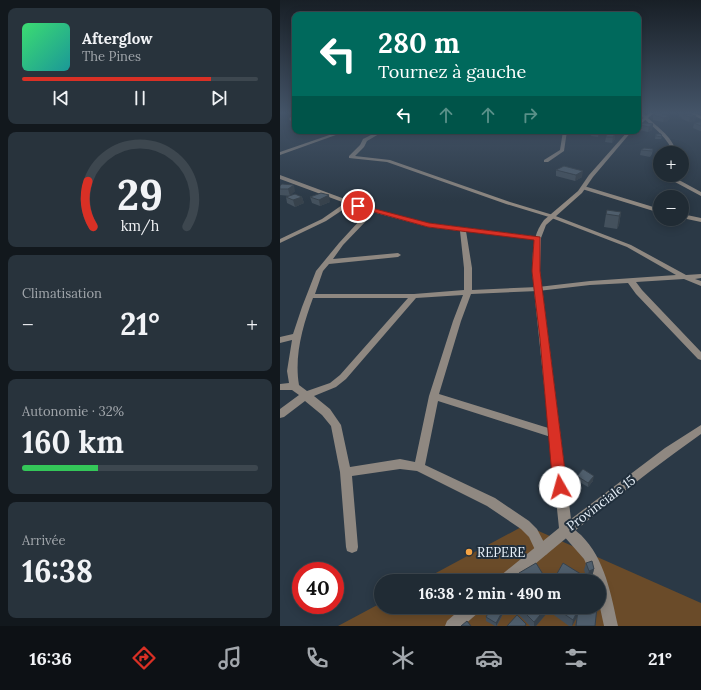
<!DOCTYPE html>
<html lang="fr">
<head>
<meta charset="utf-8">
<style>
  body { margin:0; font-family:Lora,serif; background:#28333c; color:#f1f3f6; height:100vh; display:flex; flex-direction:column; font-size:15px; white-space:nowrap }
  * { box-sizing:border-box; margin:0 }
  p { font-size:13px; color:#a2a7ac }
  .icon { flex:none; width:22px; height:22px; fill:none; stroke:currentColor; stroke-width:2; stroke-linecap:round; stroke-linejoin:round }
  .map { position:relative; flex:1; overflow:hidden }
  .sheet { display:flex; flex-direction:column; gap:8px; padding:8px; background:#12181d; width:280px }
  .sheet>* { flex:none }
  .guide { position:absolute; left:12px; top:12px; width:349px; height:122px; border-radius:8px; box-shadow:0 2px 10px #0003,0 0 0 1px #3d474f; background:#00695c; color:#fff; overflow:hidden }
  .controls { position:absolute; left:373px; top:146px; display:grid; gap:8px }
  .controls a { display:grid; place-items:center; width:36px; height:36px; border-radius:50%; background:#202b34; box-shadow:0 2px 10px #0003,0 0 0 1px #3d474f; font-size:20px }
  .speed { position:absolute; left:12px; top:562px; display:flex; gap:8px; font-size:20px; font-weight:700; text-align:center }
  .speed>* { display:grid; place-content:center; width:52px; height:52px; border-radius:50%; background:#202b34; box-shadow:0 2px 10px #0003,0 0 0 1px #3d474f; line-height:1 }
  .speed .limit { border:6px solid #d22; background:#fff; color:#111 }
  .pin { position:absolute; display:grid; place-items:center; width:34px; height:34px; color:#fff; margin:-17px; border:2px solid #fff; border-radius:50%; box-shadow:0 1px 4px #0007 }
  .me { position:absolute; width:44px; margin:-22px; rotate:353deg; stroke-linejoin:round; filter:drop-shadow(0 0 3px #0008) }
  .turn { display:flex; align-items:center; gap:14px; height:84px; padding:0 20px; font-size:18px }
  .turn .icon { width:52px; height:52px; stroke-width:2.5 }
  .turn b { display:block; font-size:28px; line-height:34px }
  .lanes { display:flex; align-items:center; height:38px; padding:0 20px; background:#0003; justify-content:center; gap:20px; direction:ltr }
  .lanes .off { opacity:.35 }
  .big { font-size:30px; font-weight:700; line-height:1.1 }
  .sheet .tile { flex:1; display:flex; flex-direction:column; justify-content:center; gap:6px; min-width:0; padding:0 14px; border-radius:8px; background:#28333c }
  .sheet .dial { align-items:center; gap:0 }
  .dial svg { height:104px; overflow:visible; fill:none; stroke:#3d474f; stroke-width:7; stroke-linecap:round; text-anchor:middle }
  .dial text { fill:#f1f3f6; stroke:none }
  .song { display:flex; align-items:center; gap:12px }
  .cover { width:48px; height:48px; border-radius:6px; background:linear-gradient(135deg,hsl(140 70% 55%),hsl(180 70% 35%)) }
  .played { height:4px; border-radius:2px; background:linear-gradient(90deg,#d93025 80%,#3d474f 80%) }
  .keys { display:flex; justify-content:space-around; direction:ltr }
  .heat { display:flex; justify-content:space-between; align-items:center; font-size:22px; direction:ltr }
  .charge { height:6px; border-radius:3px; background:linear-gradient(90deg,#34c759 32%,#3d474f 0) }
  .trip { position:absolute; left:94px; top:574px; width:232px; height:40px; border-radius:20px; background:#202b34; box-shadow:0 2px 10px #0003,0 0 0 1px #3d474f; font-weight:700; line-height:40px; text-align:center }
  .dock { display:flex; height:64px; justify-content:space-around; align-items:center; background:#0d1115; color:#a2a7ac }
  .dock .icon { width:28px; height:28px }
  .dock .on { color:#d93025 }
  .dock b { font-size:18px; color:#f1f3f6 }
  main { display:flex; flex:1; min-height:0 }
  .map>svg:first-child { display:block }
  .green { fill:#6a4b29 }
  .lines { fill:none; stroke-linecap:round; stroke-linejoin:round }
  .minor { fill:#8f8881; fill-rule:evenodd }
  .tertiary { fill:#8f8881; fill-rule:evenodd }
  .wall { fill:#44515d }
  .shaded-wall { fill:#37424c }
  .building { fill:#4f5e6c; stroke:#37424c }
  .route { fill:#d93025; stroke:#8d1f18 }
  .poi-dot { fill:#f4a344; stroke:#212f3c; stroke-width:1.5 }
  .labels { text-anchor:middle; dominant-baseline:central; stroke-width:4; stroke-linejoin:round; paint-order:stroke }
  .near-street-label { font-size:13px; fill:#e8f1fa; stroke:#212f3c }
  .near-poi-label { font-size:13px; fill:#e8f1fa; stroke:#212f3c; text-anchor:start }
</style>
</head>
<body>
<main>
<section class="sheet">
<div class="tile">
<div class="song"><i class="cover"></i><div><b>Afterglow</b><p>The Pines</p></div></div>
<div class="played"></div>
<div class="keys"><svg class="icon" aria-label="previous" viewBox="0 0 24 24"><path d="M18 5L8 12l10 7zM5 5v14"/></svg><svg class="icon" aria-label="pause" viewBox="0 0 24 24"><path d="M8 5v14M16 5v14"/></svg><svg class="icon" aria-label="next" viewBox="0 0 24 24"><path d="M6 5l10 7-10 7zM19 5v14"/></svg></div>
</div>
<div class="tile dial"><svg viewBox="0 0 100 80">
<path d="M14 69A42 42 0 1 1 86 69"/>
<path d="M14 69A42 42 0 0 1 10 34" stroke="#d93025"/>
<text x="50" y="56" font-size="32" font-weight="700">29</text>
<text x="50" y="72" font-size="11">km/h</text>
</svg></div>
<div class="tile"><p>Climatisation</p>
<div class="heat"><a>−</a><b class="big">21°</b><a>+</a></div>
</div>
<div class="tile"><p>Autonomie · 32%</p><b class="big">160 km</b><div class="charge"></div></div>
<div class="tile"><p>Arrivée</p><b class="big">16:38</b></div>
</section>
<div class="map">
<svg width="421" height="626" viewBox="0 0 421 626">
  <rect width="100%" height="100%" fill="#2b3946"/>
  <!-- green -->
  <path class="green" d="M 245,525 L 421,603 L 421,626 L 58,626 L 101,603 L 101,607 L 319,607 L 319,581 L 141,581 Z"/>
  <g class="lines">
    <!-- minor -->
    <g class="minor">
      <path d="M 14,113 L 15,113 L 15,117 L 13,119 L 15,122 L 15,126 L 9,119 Z"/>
      <path d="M 359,113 L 363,113 C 376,127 391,134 397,153 L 393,153 C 387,135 371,127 359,113 Z"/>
      <path d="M 21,131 L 44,131 L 30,134 Z"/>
      <path d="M 61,131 L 67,131 L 0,155 L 0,152 Z"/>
      <path d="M 99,131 L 104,131 L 87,141 L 84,147 L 75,156 L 110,160 L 230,202 L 273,215 L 351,245 L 406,275 L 421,274 L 421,278 L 415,279 L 421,281 L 421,286 L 404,279 L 356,282 L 362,290 L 421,352 L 421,360 L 418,359 L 356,294 L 348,283 L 310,285 L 258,291 L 191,294 L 181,321 L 159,394 L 278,431 L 279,434 L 278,437 L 274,438 L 158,401 L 145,465 L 215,498 L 249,521 L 257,529 L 268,550 L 267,554 L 262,556 L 257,554 L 249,537 L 241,529 L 207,506 L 137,471 L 120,469 L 72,476 L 78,547 L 77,551 L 72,553 L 67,551 L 66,547 L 60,472 L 51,426 L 42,415 L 25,401 L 4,417 L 0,418 L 0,409 L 19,395 L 12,390 L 0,390 L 0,384 L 9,383 L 7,371 L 12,340 L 0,343 L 0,337 L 13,334 L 22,307 L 36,271 L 59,243 L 81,219 L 84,210 L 70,205 L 46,221 L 0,243 L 0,239 L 42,219 L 65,203 L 0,179 L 0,175 L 89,208 L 148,223 L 260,237 L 260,239 L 258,240 L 186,231 L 192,268 L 192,290 L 258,287 L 310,281 L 396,275 L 347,247 L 269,217 L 226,204 L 107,162 L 69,158 L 69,156 L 80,145 L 83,139 ZM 89,211 L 148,227 L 180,231 L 184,268 L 184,290 L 134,294 L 35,294 L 43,271 L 49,264 L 118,257 L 121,255 L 118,253 L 53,259 L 63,245 L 86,221 ZM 183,295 L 173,321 L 149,396 L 135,462 L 120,459 L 70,467 L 61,425 L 50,409 L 34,396 L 56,387 L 66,379 L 136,298 ZM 33,298 L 128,298 L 60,375 L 50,383 L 27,391 L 19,385 C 14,356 23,325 33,298 Z"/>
      <path d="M 197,131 L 210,131 L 206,134 Z"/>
      <path d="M 283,131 L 287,131 L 284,151 L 268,162 L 264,162 L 264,160 L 280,150 Z"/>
      <path d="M 390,175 L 396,175 L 399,180 L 421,192 L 421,196 L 395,182 Z"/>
      <path d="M 304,186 L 380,209 L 380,213 L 302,189 L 301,188 Z"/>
      <path d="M 402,214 L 421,218 L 421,222 L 402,218 Z"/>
      <path d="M 286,524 C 292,526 296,531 301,535 C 325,559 331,594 338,626 L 324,626 L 319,603 L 319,581 L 314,581 L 304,559 L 282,534 L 280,530 L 282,526 Z"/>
    </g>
    <!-- tertiary -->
    <g class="tertiary">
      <path d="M 369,113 L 374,113 L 358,126 L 358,123 Z"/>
      <path d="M 409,113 L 415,113 L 421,116 L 421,119 Z"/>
      <path d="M 348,131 L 352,131 L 313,177 L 302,193 L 266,225 L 261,238 L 260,271 L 291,519 L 385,448 L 421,425 L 421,434 C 356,480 295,530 235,581 L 218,581 L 220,576 L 279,528 L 252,271 C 253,253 252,235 264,220 L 298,191 L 309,175 Z"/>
      <path d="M 183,607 L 201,607 L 199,612 L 183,626 L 165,626 L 167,621 Z"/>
    </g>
  </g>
  <!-- wall -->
  <g class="wall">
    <path d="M 376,113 L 388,113 L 387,116 L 389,116 L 388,121 L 383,122 L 373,120 L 373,115 Z"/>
    <path d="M 400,113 L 412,113 L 412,115 L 416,116 L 415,121 L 409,122 L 402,119 L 402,118 L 399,116 Z"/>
    <path d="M 421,122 L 421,131 L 420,131 L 413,128 L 414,123 Z"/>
    <path d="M 373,124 L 372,130 L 368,132 L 359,130 L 360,125 Z"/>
    <path d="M 319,131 L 318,137 L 311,136 L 312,134 Z"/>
    <path d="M 328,133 L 335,139 L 332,143 L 325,142 L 326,137 Z"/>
    <path d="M 376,134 L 382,137 L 381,139 L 375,139 Z"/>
    <path d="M 373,149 L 372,154 L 370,157 L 360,155 L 361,150 Z"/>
    <path d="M 276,170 L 302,177 L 295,181 L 276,176 Z"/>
    <path d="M 0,186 L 15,191 L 10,195 L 22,197 L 24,203 L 15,207 L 7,203 L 6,197 L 10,196 L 0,195 Z"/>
    <path d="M 30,197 L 50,202 L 40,206 L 32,203 Z"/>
    <path d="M 341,212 L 339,225 L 337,229 L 324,227 L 326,214 Z"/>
    <path d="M 297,476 L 313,481 L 308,487 L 296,480 Z"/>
    <path d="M 306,563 L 314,569 L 312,577 L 307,579 L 304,570 Z"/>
    <path d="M 239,573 L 264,576 L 263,581 L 239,581 Z"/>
    <path d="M 212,607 L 226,607 L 226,608 L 217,626 L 215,626 L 206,621 L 206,617 Z"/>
    <path d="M 238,607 L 302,607 L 301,610 L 304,611 L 304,607 L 317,607 L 315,626 L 295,626 L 297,617 L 292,626 L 289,626 L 267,610 L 267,613 L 256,626 L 250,626 L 238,614 Z"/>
  </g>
  <!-- shaded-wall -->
  <g class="shaded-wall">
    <path d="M 384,113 L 388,113 L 387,116 L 382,114 Z"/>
    <path d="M 389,116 L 388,121 L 383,122 L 384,118 Z"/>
    <path d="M 416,116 L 415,121 L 409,122 L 410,117 Z"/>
    <path d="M 373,124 L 372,130 L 368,132 L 369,127 Z"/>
    <path d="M 335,134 L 335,139 L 332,143 L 333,137 Z"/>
    <path d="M 303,171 L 302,177 L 295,181 L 296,175 Z"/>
    <path d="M 14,185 L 15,191 L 10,196 L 8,189 Z"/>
    <path d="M 49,195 L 50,202 L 40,206 L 39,200 Z"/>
    <path d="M 22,197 L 24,203 L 15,207 L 13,200 Z"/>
    <path d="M 341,212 L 339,225 L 337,229 L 339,216 Z"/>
    <path d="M 314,476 L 313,481 L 308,487 L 308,483 Z"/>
    <path d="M 314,569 L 312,577 L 307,579 L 309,571 Z"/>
    <path d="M 264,576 L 263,581 L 255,581 Z"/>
    <path d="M 225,607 L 226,607 L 226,608 L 216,626 L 216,623 Z"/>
    <path d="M 267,607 L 268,607 L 267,613 L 256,626 L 254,626 L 254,622 Z"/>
    <path d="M 300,607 L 302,607 L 301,610 L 297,616 Z"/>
    <path d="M 298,610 L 297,617 L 292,626 L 293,620 Z"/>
  </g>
  <!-- building -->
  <g class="building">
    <path d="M 376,113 L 384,113 L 382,114 L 389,116 L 384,118 L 373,115 Z"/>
    <path d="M 408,114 L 416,116 L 410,117 L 403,115 Z"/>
    <path d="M 420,122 L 421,122 L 421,126 L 414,123 Z"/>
    <path d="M 364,123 L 373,124 L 369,127 L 360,125 Z"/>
    <path d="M 312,131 L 319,131 L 318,134 L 312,134 Z"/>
    <path d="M 328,133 L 335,134 L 333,137 L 326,137 Z"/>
    <path d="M 376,134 L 381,134 L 382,137 L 376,136 Z"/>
    <path d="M 364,148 L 373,149 L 372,151 L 361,150 Z"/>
    <path d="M 284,166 L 303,171 L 296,175 L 276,170 Z"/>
    <path d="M 2,184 L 14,185 L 8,189 L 0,189 L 0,186 Z"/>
    <path d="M 41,193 L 49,195 L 39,200 L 30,197 Z"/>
    <path d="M 15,194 L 22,197 L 13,200 L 6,197 Z"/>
    <path d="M 327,210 L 341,212 L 339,216 L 326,214 Z"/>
    <path d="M 303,469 L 314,476 L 308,483 L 297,476 Z"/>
    <path d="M 312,561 L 314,569 L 309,571 L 306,563 Z"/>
    <path d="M 256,563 L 264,576 L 255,581 L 244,581 L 239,573 Z"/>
    <path d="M 283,563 L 304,576 L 302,581 L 278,581 L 274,579 Z"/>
    <path d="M 212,607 L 225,607 L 216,623 L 206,617 Z"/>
    <path d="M 239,607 L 267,607 L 254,622 Z"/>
    <path d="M 274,607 L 300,607 L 299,610 L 304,612 L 305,607 L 317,607 L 315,626 L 296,626 L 298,610 L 293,620 Z"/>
    <path d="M 237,615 L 246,624 L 245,626 L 227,626 Z"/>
    <path d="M 187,621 L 191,626 L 181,626 Z"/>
  </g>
  <!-- sky -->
  <linearGradient id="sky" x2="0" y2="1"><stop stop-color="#181f26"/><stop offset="0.56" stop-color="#445468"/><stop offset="1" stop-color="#445468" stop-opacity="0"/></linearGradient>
  <rect width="421" height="201" fill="url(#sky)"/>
  <!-- route -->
  <path class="route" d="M 76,204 L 149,223 L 260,237 L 260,271 L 287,487 L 285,491 L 280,493 L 275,491 L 273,487 L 260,339 L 254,289 L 252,271 L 254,240 L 148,227 L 76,207 Z"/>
  <!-- markers -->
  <circle class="poi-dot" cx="189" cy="552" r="4"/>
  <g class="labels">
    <!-- near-street labels -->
    <g class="near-street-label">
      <text transform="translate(321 503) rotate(-37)">Provinciale 15</text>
    </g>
    <!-- near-poi labels -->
    <g class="near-poi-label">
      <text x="197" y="552">REPERE</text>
    </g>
  </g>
</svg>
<div class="controls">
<a>+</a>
<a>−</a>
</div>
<div class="speed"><div class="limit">40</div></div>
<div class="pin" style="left:78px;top:206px;background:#d93025"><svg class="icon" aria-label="arrive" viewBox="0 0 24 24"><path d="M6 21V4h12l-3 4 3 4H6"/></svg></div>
<svg class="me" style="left:280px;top:487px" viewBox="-20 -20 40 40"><circle r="19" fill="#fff"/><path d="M0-13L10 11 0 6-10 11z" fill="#d93025"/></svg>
<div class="trip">16:38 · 2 min · 490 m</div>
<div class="guide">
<div class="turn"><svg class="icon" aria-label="left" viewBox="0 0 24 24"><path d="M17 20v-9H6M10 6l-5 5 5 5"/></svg><div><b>280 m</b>Tournez à gauche</div></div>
<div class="lanes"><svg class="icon" aria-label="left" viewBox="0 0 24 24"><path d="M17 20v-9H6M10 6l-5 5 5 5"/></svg><svg class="icon off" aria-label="ahead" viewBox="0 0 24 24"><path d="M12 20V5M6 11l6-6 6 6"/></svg><svg class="icon off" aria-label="ahead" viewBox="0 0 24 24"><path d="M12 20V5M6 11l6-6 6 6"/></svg><svg class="icon off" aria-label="right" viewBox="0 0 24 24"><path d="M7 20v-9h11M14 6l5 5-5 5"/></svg></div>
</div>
</div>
</main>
<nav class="dock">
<b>16:36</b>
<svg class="icon on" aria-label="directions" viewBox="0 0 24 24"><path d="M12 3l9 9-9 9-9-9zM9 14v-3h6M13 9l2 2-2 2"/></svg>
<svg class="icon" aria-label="music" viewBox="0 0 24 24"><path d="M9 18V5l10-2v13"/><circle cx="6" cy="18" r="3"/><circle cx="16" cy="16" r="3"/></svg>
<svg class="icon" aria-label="phone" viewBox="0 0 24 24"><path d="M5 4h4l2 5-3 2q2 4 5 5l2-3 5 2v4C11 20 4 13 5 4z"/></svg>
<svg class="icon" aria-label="climate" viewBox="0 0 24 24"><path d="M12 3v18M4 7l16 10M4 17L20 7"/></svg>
<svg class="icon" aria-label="car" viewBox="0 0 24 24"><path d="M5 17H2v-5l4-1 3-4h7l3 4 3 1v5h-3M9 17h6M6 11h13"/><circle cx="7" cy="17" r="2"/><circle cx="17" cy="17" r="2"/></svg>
<svg class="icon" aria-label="filters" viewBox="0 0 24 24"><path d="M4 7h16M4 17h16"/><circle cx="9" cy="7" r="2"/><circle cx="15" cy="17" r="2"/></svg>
<b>21°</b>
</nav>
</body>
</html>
